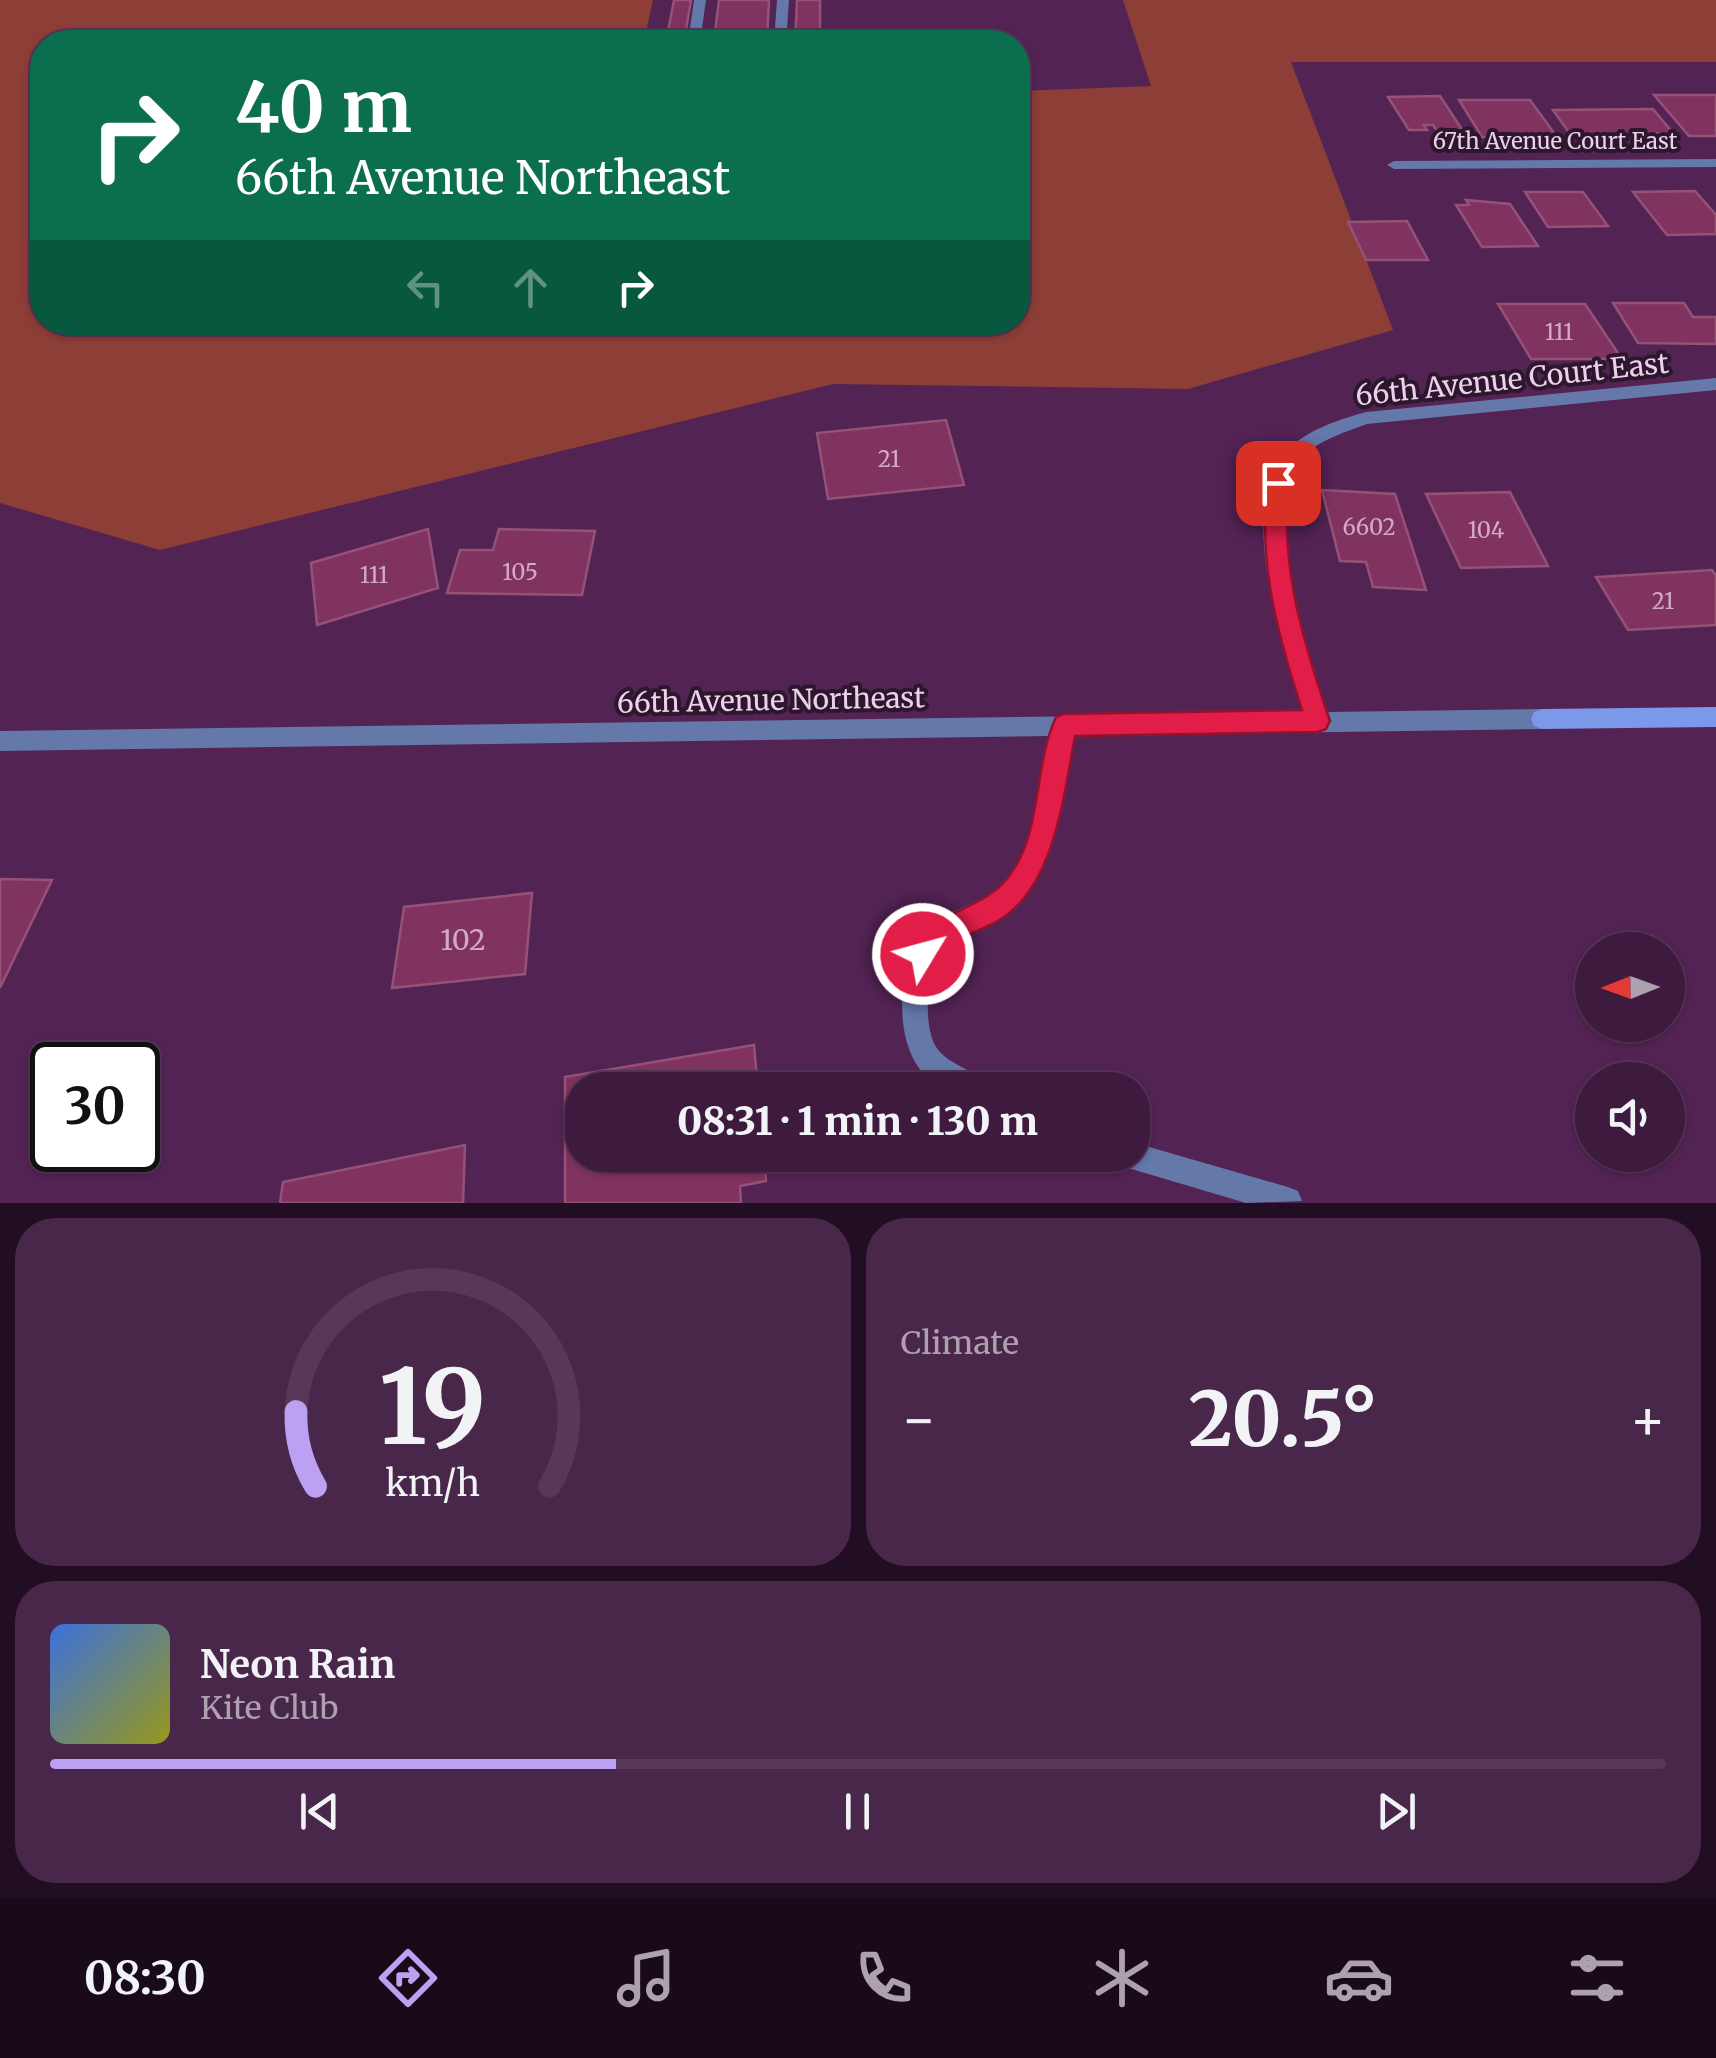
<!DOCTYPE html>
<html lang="en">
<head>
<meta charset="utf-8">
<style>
  body { margin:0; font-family:Merriweather,serif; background:#49274a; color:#f1f3f6; height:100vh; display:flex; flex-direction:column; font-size:38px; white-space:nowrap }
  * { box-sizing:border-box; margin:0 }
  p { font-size:32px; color:#ada1b0 }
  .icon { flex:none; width:55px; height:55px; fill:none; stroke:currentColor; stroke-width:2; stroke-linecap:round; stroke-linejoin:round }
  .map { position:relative; height:1203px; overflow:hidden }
  .details { display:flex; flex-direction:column; gap:15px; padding:15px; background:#220e23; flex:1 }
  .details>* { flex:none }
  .top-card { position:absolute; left:30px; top:30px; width:1000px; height:305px; border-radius:40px; box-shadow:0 2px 8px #0004,0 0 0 2px #573859; background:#0b6e4f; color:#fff; overflow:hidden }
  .needle { width:65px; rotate:269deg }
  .tools { position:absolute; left:1575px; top:932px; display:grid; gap:20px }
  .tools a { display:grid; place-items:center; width:110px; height:110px; border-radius:50%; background:#3e1a3f; box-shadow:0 2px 8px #0004,0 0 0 2px #573859; font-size:50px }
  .speed { position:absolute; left:30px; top:1042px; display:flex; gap:20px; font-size:50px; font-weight:700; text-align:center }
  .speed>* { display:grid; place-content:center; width:130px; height:130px; border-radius:50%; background:#3e1a3f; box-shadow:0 2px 8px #0004,0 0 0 2px #573859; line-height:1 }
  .speed .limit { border:5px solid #111; border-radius:15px; background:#fff; color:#111 }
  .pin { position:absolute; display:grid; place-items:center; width:85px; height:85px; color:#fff; margin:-42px; border-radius:20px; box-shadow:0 5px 15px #0006 }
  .me { position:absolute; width:110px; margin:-55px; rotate:53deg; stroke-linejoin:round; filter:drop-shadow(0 0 8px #0008) }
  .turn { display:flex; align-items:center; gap:35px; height:210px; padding:0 40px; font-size:45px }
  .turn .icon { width:130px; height:130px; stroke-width:2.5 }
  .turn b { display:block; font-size:70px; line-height:85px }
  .lanes { display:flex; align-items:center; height:95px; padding:0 40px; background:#0003; justify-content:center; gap:50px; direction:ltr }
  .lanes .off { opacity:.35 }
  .big { font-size:75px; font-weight:800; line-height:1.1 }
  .details .widget { flex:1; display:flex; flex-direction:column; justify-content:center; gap:15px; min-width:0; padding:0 35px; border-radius:40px; background:#49274a }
  .details .dial { align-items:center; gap:0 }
  .dial svg { height:260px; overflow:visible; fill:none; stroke:#573859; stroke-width:7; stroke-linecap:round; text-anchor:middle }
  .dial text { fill:#f1f3f6; stroke:none }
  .song { display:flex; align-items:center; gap:30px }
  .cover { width:120px; height:120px; border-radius:15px; background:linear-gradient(135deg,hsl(220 70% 55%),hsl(60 70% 35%)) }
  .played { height:10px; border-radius:5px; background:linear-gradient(90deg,#bca0f2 35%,#573859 35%) }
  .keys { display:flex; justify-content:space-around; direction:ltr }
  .heat { display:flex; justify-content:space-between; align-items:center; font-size:55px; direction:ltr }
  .details .tiles { flex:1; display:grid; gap:15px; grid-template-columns:1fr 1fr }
  .widget:last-child { grid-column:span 2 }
  .trip { position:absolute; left:565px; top:1072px; width:585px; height:100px; border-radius:40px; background:#3e1a3f; box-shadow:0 2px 8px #0004,0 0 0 2px #573859; font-weight:800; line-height:100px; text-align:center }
  .menu { display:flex; height:160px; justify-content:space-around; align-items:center; background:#190a19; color:#ada1b0 }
  .menu .icon { width:70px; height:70px }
  .menu .selected { color:#bca0f2 }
  .menu b { font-size:45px; color:#f1f3f6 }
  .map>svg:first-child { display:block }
  .green { fill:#8c3e37 }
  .building { fill:#803360; stroke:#945276; stroke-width:2.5 }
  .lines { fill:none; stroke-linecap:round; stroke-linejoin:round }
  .lane { fill:#6478a9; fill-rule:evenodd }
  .street { fill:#6478a9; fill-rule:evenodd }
  .secondary { fill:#7b99e8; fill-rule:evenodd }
  .route { fill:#e11d48; stroke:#92132f; stroke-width:2.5 }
  .labels { text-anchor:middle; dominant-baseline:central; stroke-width:8; stroke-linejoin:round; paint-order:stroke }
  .far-street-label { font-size:22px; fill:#eed0ec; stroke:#2d172d }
  .number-label { font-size:22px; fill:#d2a9c9 }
  .street-label { font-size:28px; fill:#eed0ec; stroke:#2d172d }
  .near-number-label { font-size:28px; fill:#d2a9c9 }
</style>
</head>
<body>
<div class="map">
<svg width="1716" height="1203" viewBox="0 0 1716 1203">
  <rect width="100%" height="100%" fill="#532354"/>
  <!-- green -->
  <path class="green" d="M 0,0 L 653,0 L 644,42 L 42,42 L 42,322 L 1018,322 L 1018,91 L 1151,86 L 1123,0 L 1716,0 L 1716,62 L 1291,62 L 1393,330 L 1188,389 L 833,384 L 160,550 L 0,503 Z"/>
  <!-- building -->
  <g class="building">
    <path d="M 674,0 L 691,0 L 684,42 L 666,42 Z"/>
    <path d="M 719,0 L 769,0 L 767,40 L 714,40 Z"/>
    <path d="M 797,0 L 820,0 L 820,42 L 795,42 Z"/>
    <path d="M 1654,95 L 1716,95 L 1716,136 L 1689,136 Z"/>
    <path d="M 1440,96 L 1463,131 L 1437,131 L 1433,125 L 1424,125 L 1427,130 L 1409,130 L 1388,97 Z"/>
    <path d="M 1459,100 L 1530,100 L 1557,137 L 1482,137 Z"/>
    <path d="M 1653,109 L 1673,133 L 1570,134 L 1553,110 Z"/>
    <path d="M 1695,191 L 1716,215 L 1716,234 L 1667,235 L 1633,192 Z"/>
    <path d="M 1525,192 L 1583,192 L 1608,226 L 1548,227 Z"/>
    <path d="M 1466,200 L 1510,204 L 1538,246 L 1482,247 L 1456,205 L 1469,205 Z"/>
    <path d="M 1407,221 L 1428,260 L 1366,260 L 1348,222 Z"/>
    <path d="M 1613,303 L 1684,303 L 1693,317 L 1716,317 L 1716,344 L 1638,343 Z"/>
    <path d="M 1498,304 L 1585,304 L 1622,359 L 1531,359 Z"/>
    <path d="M 946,420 L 964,485 L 828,499 L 817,433 Z"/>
    <path d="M 1322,490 L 1395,494 L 1426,590 L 1373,587 L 1366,562 L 1340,561 Z"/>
    <path d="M 1510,492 L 1548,566 L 1461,568 L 1426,494 Z"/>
    <path d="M 428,529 L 438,588 L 317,625 L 311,563 Z"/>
    <path d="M 499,529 L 595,531 L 582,595 L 447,593 L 460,550 L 493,550 Z"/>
    <path d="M 1712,570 L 1716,576 L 1716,625 L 1628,630 L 1596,577 Z"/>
    <path d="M 0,879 L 52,880 L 0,988 Z"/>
    <path d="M 532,893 L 525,974 L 392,988 L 404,907 Z"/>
    <path d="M 754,1045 L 758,1090 L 582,1090 L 582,1155 L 764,1155 L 766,1181 L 740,1186 L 741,1203 L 565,1203 L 565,1077 Z"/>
    <path d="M 465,1145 L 463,1203 L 280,1203 L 283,1182 Z"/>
  </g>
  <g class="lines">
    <!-- lane -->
    <g class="lane">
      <path d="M 694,0 L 706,0 L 700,42 L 688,42 Z"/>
      <path d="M 777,0 L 789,0 L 786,42 L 774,42 Z"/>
    </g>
    <!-- street -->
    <g class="street">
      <path d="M 1716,159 L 1716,167 L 1394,169 L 1387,165 L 1394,161 Z"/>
      <path d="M 1716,378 L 1716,390 L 1367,424 C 1343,433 1309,443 1295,466 C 1262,523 1305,654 1326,712 L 1542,709 L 1550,712 L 1553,719 L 1550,726 L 1542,729 L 1073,736 C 1065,790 1057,851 1024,897 C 993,939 936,921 929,988 C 927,1005 927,1025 933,1041 C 944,1068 980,1067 989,1090 C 976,1090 957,1093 944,1088 C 891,1067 893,971 924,933 C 948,905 990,906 1011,874 C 1037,833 1044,783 1051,736 L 0,751 L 0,731 L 1304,713 C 1283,650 1236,510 1285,453 C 1305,430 1338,420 1366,412 Z"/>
      <path d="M 1132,1142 L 1288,1187 L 1298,1191 L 1302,1201 L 1246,1203 L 1118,1165 L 1114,1155 L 1132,1155 Z"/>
    </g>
    <!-- secondary -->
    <path class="secondary" d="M 1716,707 L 1716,727 L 1542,729 L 1534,726 L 1531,719 L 1534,712 L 1542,709 Z"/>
  </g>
  <!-- route -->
  <path class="route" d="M 1278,475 L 1289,483 C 1279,565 1304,644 1330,721 L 1326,729 L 1318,732 L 1075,736 C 1064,794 1055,885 1001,919 C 986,929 967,933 952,943 C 941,950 937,962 923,968 L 913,963 L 909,954 C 927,911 978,913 1006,880 C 1044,834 1032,769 1056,717 L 1064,714 L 1302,710 C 1278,636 1257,561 1268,483 Z"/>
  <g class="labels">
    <!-- far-street labels -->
    <g class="far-street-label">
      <text x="1555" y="141">67th Avenue Court East</text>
    </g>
    <!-- number labels -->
    <g class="number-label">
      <text x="1559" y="332">111</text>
      <text x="889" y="459">21</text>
      <text x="1369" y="527">6602</text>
      <text x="1486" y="530">104</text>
      <text x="520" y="572">105</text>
      <text x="374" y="575">111</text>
      <text x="1663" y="601">21</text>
    </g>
    <!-- street labels -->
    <g class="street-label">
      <text transform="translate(1512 379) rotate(-6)">66th Avenue Court East</text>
      <text transform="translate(771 700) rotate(-1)">66th Avenue Northeast</text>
    </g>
    <!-- near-number labels -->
    <g class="near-number-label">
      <text x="463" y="940">102</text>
    </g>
  </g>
</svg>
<div class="tools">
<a><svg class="needle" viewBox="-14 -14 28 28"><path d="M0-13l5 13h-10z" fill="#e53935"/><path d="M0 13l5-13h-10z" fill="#ada1b0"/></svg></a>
<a><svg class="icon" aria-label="sound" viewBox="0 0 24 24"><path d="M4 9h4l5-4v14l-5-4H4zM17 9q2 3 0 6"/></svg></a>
</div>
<div class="speed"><div class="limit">30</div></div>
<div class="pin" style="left:1278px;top:483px;background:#d93025"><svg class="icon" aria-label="arrive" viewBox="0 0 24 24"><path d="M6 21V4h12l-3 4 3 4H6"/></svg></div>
<svg class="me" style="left:923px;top:954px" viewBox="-20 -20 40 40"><circle r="17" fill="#e11d48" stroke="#fff" stroke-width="3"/><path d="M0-11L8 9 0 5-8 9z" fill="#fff"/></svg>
<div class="trip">08:31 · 1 min · 130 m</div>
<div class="top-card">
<div class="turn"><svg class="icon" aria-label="right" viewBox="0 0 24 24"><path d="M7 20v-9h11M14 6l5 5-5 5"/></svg><div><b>40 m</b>66th Avenue Northeast</div></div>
<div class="lanes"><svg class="icon off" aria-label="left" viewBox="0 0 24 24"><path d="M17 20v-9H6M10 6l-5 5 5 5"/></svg><svg class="icon off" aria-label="ahead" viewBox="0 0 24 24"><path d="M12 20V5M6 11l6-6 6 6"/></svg><svg class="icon" aria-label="right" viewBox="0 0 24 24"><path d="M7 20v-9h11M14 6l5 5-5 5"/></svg></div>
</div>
</div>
<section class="details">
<div class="tiles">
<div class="widget dial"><svg viewBox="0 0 100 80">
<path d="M14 69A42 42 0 1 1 86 69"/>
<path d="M14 69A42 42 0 0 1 8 46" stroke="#bca0f2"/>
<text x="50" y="56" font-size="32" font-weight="700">19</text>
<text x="50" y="72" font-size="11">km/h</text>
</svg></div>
<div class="widget"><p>Climate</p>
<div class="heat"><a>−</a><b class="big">20.5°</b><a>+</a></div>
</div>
<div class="widget">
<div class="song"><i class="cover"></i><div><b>Neon Rain</b><p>Kite Club</p></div></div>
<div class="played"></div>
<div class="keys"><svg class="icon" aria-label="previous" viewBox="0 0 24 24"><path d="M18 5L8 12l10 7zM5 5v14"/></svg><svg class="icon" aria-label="pause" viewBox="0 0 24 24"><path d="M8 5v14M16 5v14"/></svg><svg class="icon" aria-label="next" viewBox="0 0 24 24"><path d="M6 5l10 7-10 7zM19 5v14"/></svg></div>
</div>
</div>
</section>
<nav class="menu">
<b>08:30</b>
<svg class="icon selected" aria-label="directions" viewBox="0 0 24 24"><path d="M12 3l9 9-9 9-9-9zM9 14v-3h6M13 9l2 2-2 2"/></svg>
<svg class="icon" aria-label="music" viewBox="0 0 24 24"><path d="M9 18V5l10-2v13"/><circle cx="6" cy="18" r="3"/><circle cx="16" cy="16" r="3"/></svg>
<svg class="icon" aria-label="phone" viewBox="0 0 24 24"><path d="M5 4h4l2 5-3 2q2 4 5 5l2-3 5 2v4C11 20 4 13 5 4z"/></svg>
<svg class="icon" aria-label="climate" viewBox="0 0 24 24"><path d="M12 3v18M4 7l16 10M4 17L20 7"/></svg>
<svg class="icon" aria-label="car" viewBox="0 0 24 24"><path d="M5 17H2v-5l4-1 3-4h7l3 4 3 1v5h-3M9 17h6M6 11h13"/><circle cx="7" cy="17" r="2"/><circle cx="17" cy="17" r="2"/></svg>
<svg class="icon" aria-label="filters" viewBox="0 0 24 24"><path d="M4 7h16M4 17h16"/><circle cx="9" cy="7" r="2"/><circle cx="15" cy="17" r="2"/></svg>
</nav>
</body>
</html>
